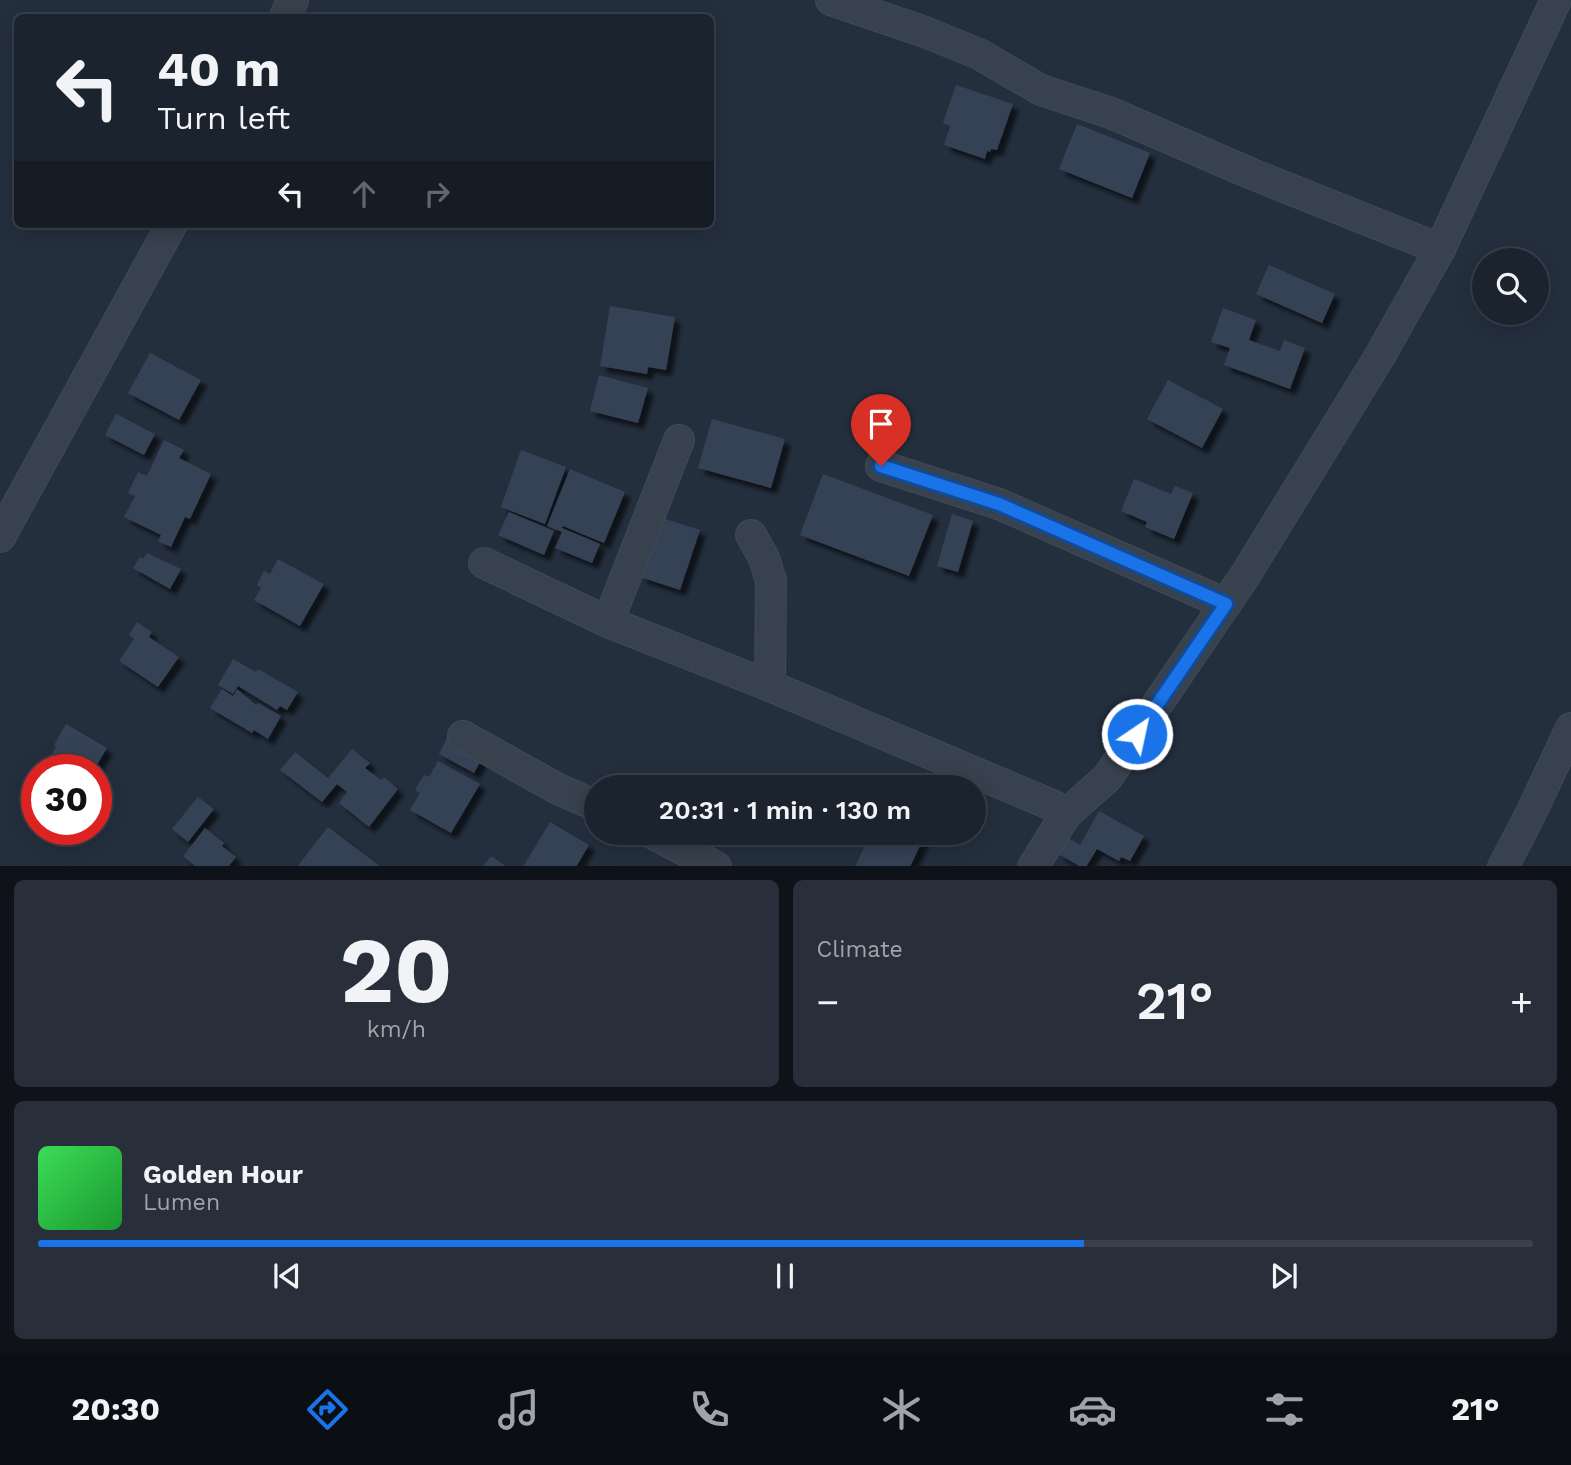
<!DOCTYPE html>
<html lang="en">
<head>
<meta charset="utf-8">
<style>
  body { margin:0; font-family:"Work Sans",sans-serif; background:#282f3a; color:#f1f3f6; height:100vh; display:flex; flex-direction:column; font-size:26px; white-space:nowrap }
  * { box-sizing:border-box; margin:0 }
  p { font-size:23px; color:#a0a4aa }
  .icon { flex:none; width:38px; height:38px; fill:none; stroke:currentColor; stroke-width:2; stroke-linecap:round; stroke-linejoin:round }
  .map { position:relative; height:866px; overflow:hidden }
  .sheet { display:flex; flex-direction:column; gap:14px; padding:14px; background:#0f1319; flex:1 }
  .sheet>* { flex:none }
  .top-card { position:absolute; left:14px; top:14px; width:700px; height:214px; border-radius:10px; box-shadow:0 4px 18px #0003,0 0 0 2px #39404a; background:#1b232e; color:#f1f3f6; overflow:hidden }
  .fabs { position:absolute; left:1472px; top:248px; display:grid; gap:14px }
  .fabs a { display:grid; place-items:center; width:77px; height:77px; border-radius:50%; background:#1b232e; box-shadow:0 4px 18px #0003,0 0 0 2px #39404a; font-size:35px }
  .speed { position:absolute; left:21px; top:754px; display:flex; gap:14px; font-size:35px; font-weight:700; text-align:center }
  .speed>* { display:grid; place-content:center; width:91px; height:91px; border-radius:50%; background:#1b232e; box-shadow:0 4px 18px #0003,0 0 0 2px #39404a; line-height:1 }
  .speed .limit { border:10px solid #d22; background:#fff; color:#111 }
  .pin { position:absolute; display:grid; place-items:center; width:60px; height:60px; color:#fff; margin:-72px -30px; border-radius:50% 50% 50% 0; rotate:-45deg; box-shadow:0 0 7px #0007 }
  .pin .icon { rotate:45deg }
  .me { position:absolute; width:77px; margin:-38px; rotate:34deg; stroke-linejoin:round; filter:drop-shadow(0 0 5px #0008) }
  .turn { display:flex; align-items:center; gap:24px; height:147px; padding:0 28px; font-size:32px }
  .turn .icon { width:91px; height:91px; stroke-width:2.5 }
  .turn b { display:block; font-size:49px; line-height:60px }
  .lanes { display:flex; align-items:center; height:66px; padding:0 28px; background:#0003; justify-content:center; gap:35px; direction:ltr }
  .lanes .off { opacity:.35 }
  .big { font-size:52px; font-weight:600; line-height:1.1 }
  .sheet .card { flex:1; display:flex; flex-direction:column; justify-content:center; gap:10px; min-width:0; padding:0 24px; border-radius:10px; background:#282f3a }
  .sheet .dial { align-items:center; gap:0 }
  .dial b { font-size:91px; line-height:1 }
  .song { display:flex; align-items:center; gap:21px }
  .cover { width:84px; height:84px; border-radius:10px; background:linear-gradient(135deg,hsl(130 70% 55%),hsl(130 70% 35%)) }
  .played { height:7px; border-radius:4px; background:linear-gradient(90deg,#1a73e8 70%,#39404a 70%) }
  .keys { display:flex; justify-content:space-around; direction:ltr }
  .heat { display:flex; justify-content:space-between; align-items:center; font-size:38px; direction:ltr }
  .sheet .tiles { flex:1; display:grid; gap:14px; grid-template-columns:1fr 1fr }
  .card:last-child { grid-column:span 2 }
  .trip { position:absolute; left:584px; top:775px; width:402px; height:70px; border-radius:35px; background:#1b232e; box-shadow:0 4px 18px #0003,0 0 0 2px #39404a; font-weight:600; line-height:70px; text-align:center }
  .dock { display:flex; height:112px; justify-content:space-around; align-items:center; background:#0b0e12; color:#a0a4aa }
  .dock .icon { width:49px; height:49px }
  .dock .current { color:#1a73e8 }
  .dock b { font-size:32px; color:#f1f3f6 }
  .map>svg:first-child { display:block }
  .building { fill:#364354; filter:url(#shadow) }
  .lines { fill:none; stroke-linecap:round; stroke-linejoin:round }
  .minor-casing { stroke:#414a57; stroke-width:32 }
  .minor { stroke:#38414e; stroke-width:30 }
  .route-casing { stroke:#114b97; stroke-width:18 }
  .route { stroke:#1a73e8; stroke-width:12 }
</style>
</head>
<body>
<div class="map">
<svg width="1571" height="867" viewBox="0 0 1571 867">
  <defs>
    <filter id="shadow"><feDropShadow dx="6" dy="6" stdDeviation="2" flood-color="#0009"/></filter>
  </defs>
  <rect width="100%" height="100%" fill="#242f3e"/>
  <!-- building -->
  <g class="building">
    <path d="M 956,85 L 1013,104 L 997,150 L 991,149 L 990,152 L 987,151 L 985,159 L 944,145 L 950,126 L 943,123 Z"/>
    <path d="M 1077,124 L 1150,153 L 1132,198 L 1059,169 Z"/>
    <path d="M 1269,265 L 1335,294 L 1322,323 L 1256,294 Z"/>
    <path d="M 610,306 L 675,317 L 666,370 L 648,367 L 647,374 L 600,366 Z"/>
    <path d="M 1223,308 L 1256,320 L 1249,340 L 1280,351 L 1284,340 L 1305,348 L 1290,389 L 1224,365 L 1230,348 L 1211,342 Z"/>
    <path d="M 150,353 L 201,380 L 179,420 L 128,393 Z"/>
    <path d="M 599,375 L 648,388 L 638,423 L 590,411 Z"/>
    <path d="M 1168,380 L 1223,409 L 1202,448 L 1147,419 Z"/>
    <path d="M 116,414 L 155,434 L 144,455 L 105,435 Z"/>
    <path d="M 712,419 L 785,439 L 771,488 L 698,468 Z"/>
    <path d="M 164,440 L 184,450 L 179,458 L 211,474 L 190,519 L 185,517 L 171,547 L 158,541 L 161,535 L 124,517 L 135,496 L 128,493 L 138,472 L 147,476 Z"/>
    <path d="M 521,450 L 566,467 L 545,524 L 501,507 Z"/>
    <path d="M 570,469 L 625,492 L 604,543 L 563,526 L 562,528 L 600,544 L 592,563 L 555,548 L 562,532 L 547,526 Z"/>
    <path d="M 823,474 L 933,515 L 909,576 L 800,535 Z"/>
    <path d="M 1134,479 L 1171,494 L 1175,486 L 1193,493 L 1174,539 L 1145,527 L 1147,522 L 1121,511 Z"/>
    <path d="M 509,512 L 554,531 L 544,555 L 498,535 Z"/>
    <path d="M 952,514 L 973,521 L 958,572 L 937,566 Z"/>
    <path d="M 659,517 L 700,530 L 680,590 L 640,577 Z"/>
    <path d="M 147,553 L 181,569 L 170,589 L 133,568 L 140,557 L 143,559 Z"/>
    <path d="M 278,559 L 324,584 L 300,626 L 254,600 L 261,588 L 257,585 L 264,571 L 270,574 Z"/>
    <path d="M 137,622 L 152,632 L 149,637 L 179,657 L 158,687 L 119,661 L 134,639 L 129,635 Z"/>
    <path d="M 233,659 L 256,672 L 258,669 L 298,692 L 287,710 L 280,706 L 277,710 L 238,686 L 233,694 L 218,685 Z"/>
    <path d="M 222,689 L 233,696 L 237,689 L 256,705 L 258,703 L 281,716 L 268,739 L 254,730 L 252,733 L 210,708 Z"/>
    <path d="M 66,724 L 107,748 L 94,770 L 69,770 L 49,759 L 56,747 L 54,745 Z"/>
    <path d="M 449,734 L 485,753 L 474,773 L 439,754 Z"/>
    <path d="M 352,749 L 370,763 L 365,768 L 381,780 L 384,777 L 398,789 L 369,827 L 339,803 L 347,792 L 337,784 L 322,802 L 280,770 L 295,752 L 328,778 Z"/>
    <path d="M 438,761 L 480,784 L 451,833 L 410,810 L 420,793 L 415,790 L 424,775 L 429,777 Z"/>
    <path d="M 198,797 L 214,809 L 188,842 L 172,829 Z"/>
    <path d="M 1099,811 L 1144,836 L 1130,861 L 1121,857 L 1119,861 L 1097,849 L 1086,867 L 1081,867 L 1058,854 L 1066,837 L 1080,845 Z"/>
    <path d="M 550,822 L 589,845 L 576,867 L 523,867 Z"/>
    <path d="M 328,827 L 381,867 L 297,867 Z"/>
    <path d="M 205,828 L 224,843 L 222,846 L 236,857 L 228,867 L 196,867 L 183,856 Z"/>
    <path d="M 871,833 L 926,833 L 910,867 L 855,867 Z"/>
    <path d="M 491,856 L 507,867 L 483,867 Z"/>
  </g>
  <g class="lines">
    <defs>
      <g id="minor">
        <path d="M 831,0 L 925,32 L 979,54 L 1041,90 L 1111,113 L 1252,174 L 1440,249"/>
        <path d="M 284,18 L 293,0"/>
        <path d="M 881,466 L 999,504 L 1226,604"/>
        <path d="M 751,535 L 764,558 L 771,581 L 770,686"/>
        <path d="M 0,537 L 172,224"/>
        <path d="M 484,563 L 608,622 L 770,686 L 1052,805 L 1066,814"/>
        <path d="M 608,622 L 679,440"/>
        <path d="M 463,736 L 558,789 L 597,806"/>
        <path d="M 652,833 L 716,867"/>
        <path d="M 1033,867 L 1066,814 L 1107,778 L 1246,574 L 1381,354 L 1440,249 L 1556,0"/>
        <path d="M 1503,867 L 1531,813 L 1571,728"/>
      </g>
    </defs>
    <!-- minor casing -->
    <use href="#minor" class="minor-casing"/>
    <!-- minor -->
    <use href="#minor" class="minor"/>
  </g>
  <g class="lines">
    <defs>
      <path id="route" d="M 881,466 L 999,504 L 1226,604 L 1137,734"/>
    </defs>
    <!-- route casing -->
    <use href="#route" class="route-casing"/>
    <!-- route -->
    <use href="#route" class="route"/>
  </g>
</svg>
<div class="fabs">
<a><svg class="icon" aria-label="search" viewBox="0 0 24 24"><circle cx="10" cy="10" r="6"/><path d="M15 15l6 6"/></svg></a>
</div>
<div class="speed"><div class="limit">30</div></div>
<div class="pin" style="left:881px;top:466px;background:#d93025"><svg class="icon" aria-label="arrive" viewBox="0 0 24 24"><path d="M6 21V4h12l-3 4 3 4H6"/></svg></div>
<svg class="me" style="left:1137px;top:734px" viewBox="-20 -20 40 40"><circle r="17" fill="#1a73e8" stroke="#fff" stroke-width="3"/><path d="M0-11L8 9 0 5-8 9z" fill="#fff"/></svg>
<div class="trip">20:31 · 1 min · 130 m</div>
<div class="top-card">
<div class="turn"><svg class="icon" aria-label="left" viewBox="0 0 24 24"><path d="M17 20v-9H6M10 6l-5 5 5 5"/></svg><div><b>40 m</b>Turn left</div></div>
<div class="lanes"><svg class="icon" aria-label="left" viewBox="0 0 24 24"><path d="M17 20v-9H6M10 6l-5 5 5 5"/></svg><svg class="icon off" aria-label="ahead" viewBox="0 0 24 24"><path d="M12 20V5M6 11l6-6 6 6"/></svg><svg class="icon off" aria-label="right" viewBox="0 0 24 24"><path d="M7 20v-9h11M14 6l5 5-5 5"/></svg></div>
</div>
</div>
<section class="sheet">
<div class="tiles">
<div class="card dial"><b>20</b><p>km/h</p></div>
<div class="card"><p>Climate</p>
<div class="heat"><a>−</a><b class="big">21°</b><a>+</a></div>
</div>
<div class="card">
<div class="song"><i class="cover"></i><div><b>Golden Hour</b><p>Lumen</p></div></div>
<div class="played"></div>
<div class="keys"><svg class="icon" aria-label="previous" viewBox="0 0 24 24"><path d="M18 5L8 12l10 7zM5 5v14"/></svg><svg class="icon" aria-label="pause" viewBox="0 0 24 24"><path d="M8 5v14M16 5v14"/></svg><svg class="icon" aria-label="next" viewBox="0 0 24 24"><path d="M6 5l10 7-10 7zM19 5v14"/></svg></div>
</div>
</div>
</section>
<nav class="dock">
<b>20:30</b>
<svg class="icon current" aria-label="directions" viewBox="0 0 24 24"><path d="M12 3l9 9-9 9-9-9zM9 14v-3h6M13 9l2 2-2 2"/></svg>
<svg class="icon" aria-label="music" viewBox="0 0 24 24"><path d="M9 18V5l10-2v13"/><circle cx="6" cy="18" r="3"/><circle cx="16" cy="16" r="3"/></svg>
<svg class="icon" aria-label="phone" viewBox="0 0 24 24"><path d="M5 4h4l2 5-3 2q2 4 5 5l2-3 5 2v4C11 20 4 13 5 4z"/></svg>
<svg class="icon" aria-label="climate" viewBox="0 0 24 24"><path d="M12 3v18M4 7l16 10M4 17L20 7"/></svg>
<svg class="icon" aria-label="car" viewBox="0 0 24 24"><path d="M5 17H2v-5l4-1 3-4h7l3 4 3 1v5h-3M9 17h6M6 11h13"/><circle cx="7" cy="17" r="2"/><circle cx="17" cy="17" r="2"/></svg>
<svg class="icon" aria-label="filters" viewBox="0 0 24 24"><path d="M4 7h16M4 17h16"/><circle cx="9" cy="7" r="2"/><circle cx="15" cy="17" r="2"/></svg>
<b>21°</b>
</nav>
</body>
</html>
